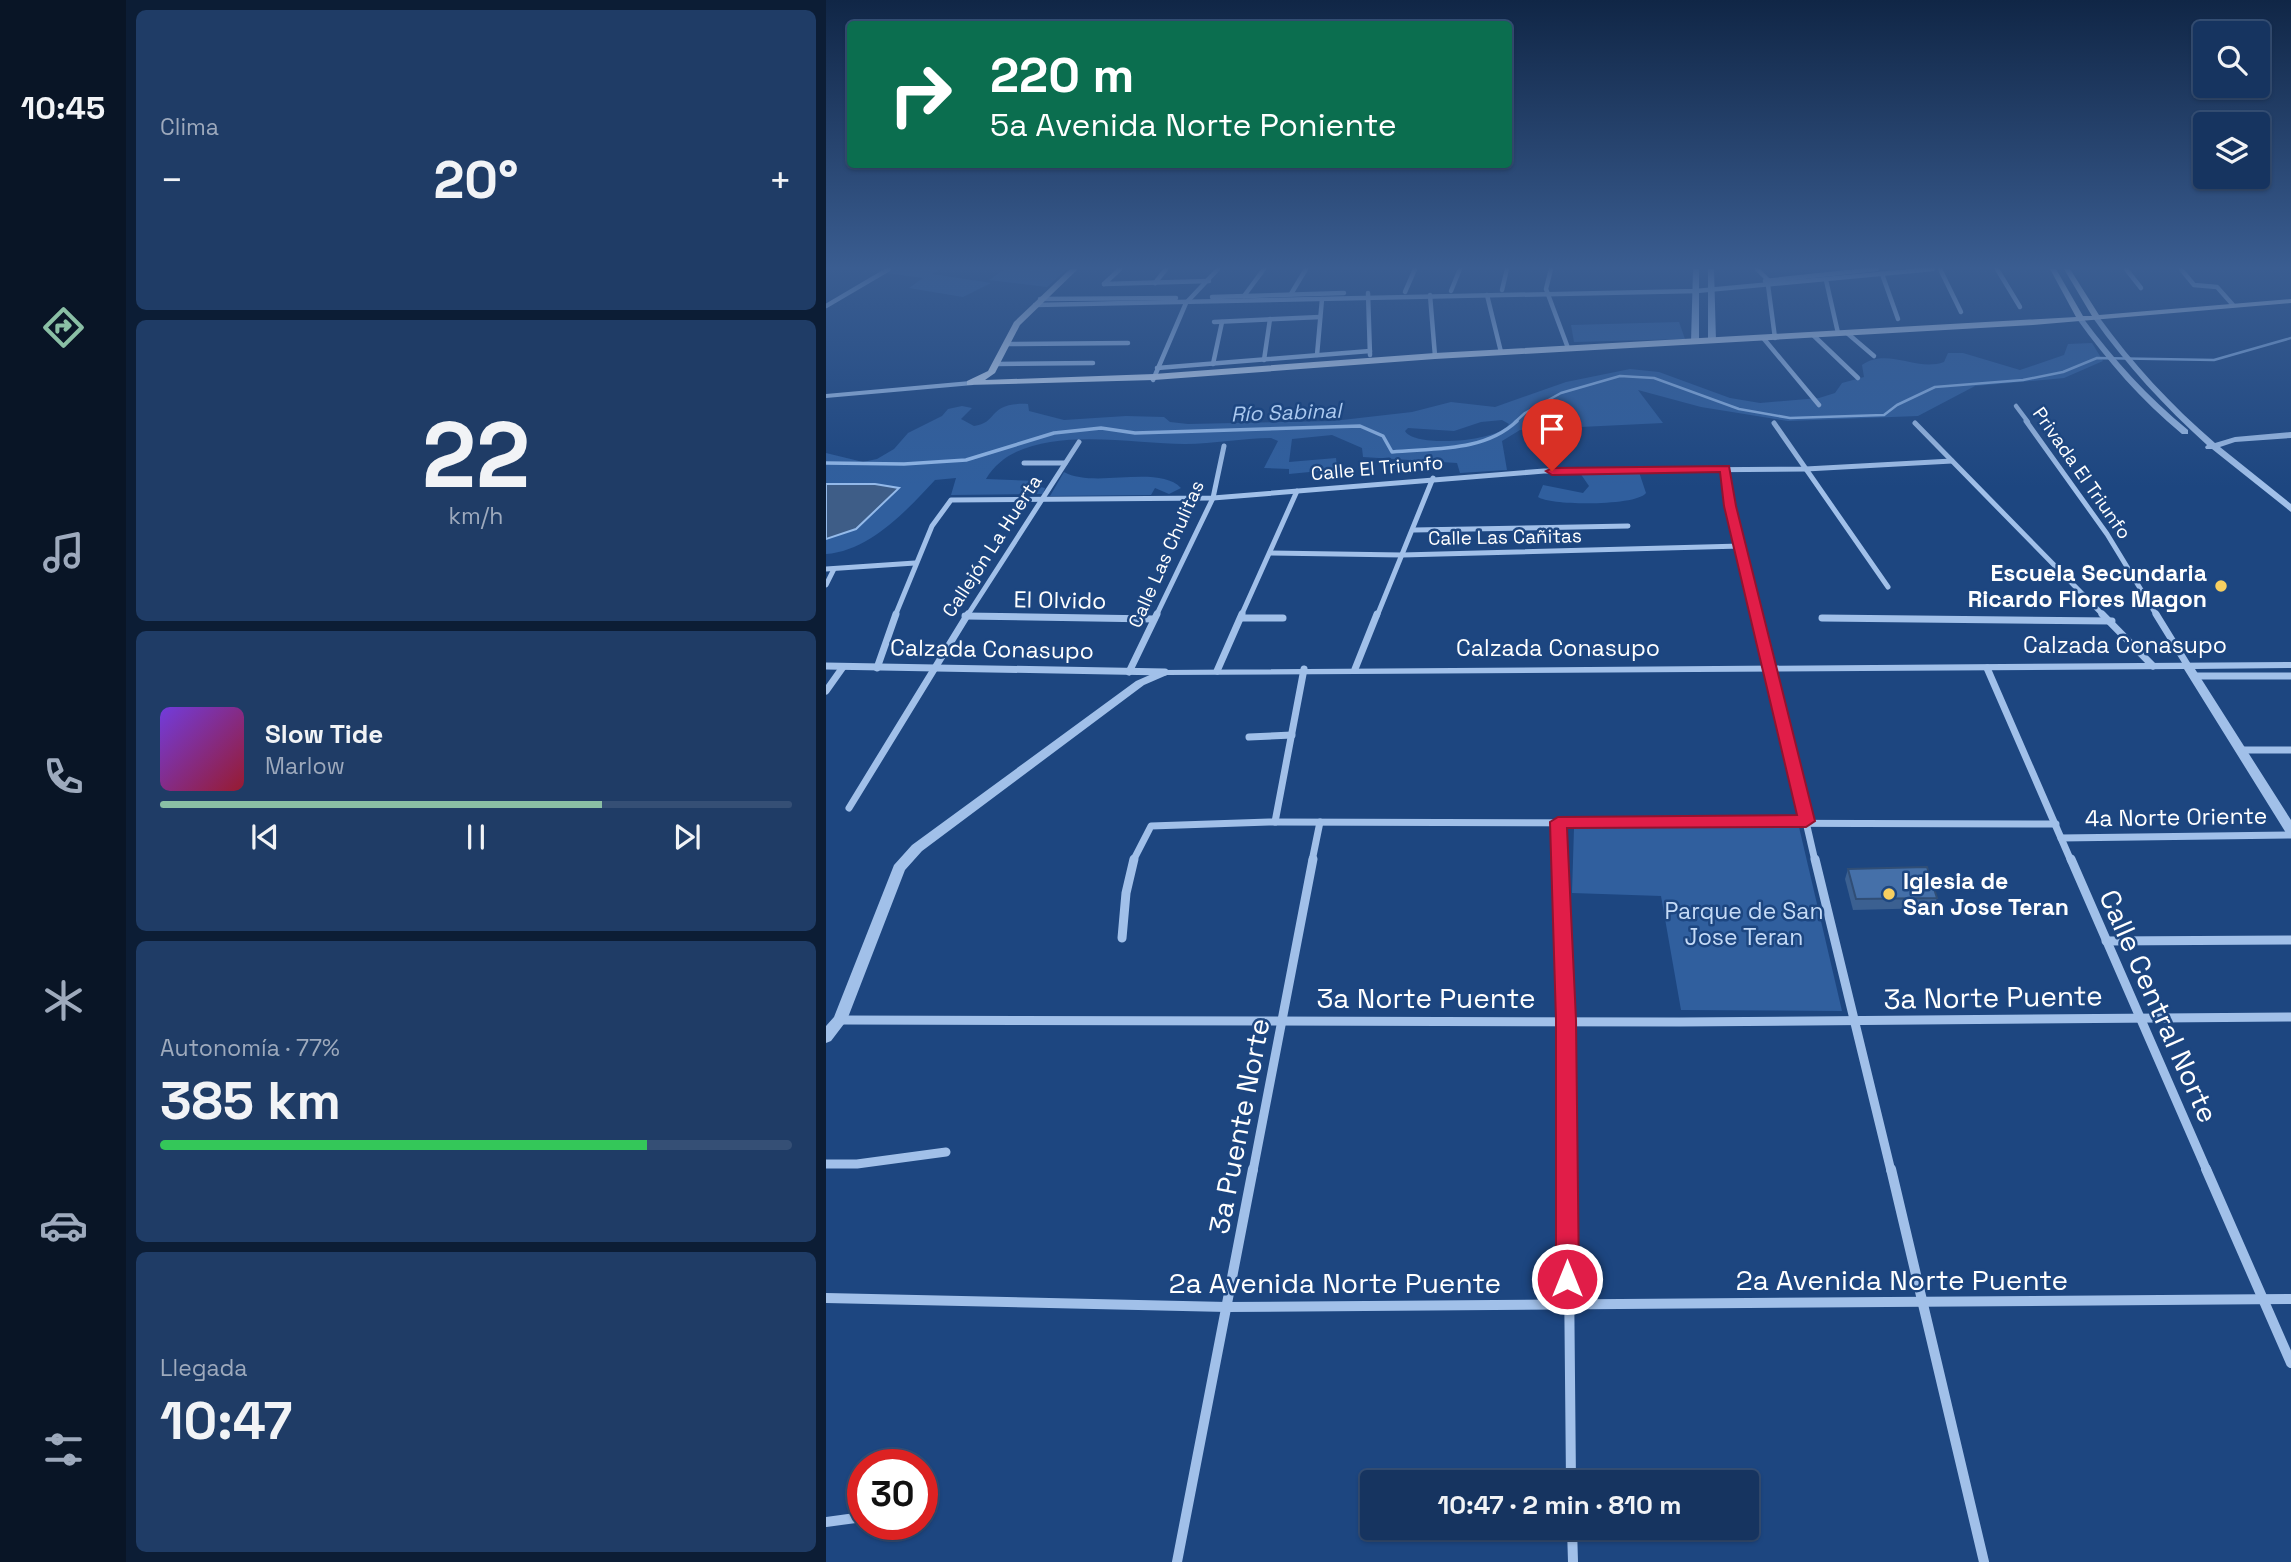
<!DOCTYPE html>
<html lang="es">
<head>
<meta charset="utf-8">
<style>
  body { margin:0; font-family:"Space Grotesk",sans-serif; background:#1f3c66; color:#f1f3f6; height:100vh; display:flex; flex-direction:column; font-size:26px; white-space:nowrap }
  * { box-sizing:border-box; margin:0 }
  p { font-size:23px; color:#9eaabd }
  .icon { flex:none; width:38px; height:38px; fill:none; stroke:currentColor; stroke-width:2; stroke-linecap:round; stroke-linejoin:round }
  .map { position:relative; flex:1; overflow:hidden }
  .drawer { display:flex; flex-direction:column; gap:10px; padding:10px; background:#0c1d35; width:700px }
  .drawer>* { flex:none }
  .banner { position:absolute; left:21px; top:21px; width:665px; height:147px; border-radius:7px; box-shadow:0 2px 5px #0004,0 0 0 2px #354f75; background:#0b6e4f; color:#fff; overflow:hidden }
  .buttons { position:absolute; left:1367px; top:21px; display:grid; gap:14px }
  .buttons a { display:grid; place-items:center; width:77px; height:77px; border-radius:7px; background:#163460; box-shadow:0 2px 5px #0004,0 0 0 2px #354f75; font-size:35px }
  .speed { position:absolute; left:21px; top:1449px; display:flex; gap:14px; font-size:35px; font-weight:700; text-align:center }
  .speed>* { display:grid; place-content:center; width:91px; height:91px; border-radius:50%; background:#163460; box-shadow:0 2px 5px #0004,0 0 0 2px #354f75; line-height:1 }
  .speed .limit { border:10px solid #d22; background:#fff; color:#111 }
  .pin { position:absolute; display:grid; place-items:center; width:60px; height:60px; color:#fff; margin:-72px -30px; border-radius:50% 50% 50% 0; rotate:-45deg; box-shadow:0 0 7px #0007 }
  .pin .icon { rotate:45deg }
  .me { position:absolute; width:77px; margin:-38px; rotate:0deg; stroke-linejoin:round; filter:drop-shadow(0 0 5px #0008) }
  .turn { display:flex; align-items:center; gap:24px; height:147px; padding:0 28px; font-size:32px }
  .turn .icon { width:91px; height:91px; stroke-width:2.5 }
  .turn b { display:block; font-size:49px; line-height:60px }
  .big { font-size:52px; font-weight:700; line-height:1.1 }
  .drawer .widget { flex:1; display:flex; flex-direction:column; justify-content:center; gap:10px; min-width:0; padding:0 24px; border-radius:10px; background:#1f3c66 }
  .drawer .dial { align-items:center; gap:0 }
  .dial b { font-size:91px; line-height:1 }
  .song { display:flex; align-items:center; gap:21px }
  .cover { width:84px; height:84px; border-radius:10px; background:linear-gradient(135deg,hsl(260 70% 55%),hsl(350 70% 35%)) }
  .played { height:7px; border-radius:4px; background:linear-gradient(90deg,#8abfa5 70%,#354f75 70%) }
  .keys { display:flex; justify-content:space-around; direction:ltr }
  .heat { display:flex; justify-content:space-between; align-items:center; font-size:38px; direction:ltr }
  .charge { height:10px; border-radius:5px; background:linear-gradient(90deg,#34c759 77%,#354f75 0) }
  .trip { position:absolute; left:534px; top:1470px; width:399px; height:70px; border-radius:7px; background:#163460; box-shadow:0 2px 5px #0004,0 0 0 2px #354f75; font-weight:700; line-height:70px; text-align:center }
  main { display:flex; flex:1; min-height:0 }
  .dock { display:flex; flex-direction:column; width:126px; justify-content:space-around; align-items:center; background:#091526; color:#9eaabd }
  .dock .icon { width:49px; height:49px }
  .dock .on { color:#8abfa5 }
  .dock b { font-size:32px; color:#f1f3f6 }
  .map>svg:first-child { display:block }
  .green { fill:#305f9e; fill-rule:evenodd }
  .water { fill:#3e5d87; stroke:#94baea; stroke-width:2 }
  .lines { fill:none; stroke-linecap:round; stroke-linejoin:round }
  .stream-far1 { stroke:#94baea; stroke-width:2.5 }
  .stream { stroke:#94baea; stroke-width:3.5 }
  .minor-far4 { stroke:#a1c0e9; stroke-width:4.5 }
  .minor-far3 { stroke:#a1c0e9; stroke-width:5 }
  .minor-far2 { stroke:#a1c0e9; stroke-width:7 }
  .minor-far1 { stroke:#a1c0e9; stroke-width:9 }
  .minor { stroke:#a1c0e9; stroke-width:10 }
  .tertiary { fill:#a1c0e9; fill-rule:evenodd }
  .secondary { fill:#ccdef7; fill-rule:evenodd }
  .wall { fill:#3b6091 }
  .building { fill:#4570a9; stroke:#304e76; stroke-width:2 }
  .route { fill:#e11d48; stroke:#92132f; stroke-width:2 }
  .poi-dot { fill:#f8cf60; stroke:#1d4680; stroke-width:2.5 }
  .labels { text-anchor:middle; dominant-baseline:central; stroke-width:5; stroke-linejoin:round; paint-order:stroke }
  .far-street-label { font-size:19px; fill:#fff; stroke:#1d4680 }
  .far-water-label { font-size:21px; font-style:italic; fill:#accaf0; stroke:#1d4680 }
  .poi-label { font-size:23px; font-weight:bold; fill:#fff; stroke:#1d4680; text-anchor:end }
  .street-label { font-size:23px; fill:#fff; stroke:#1d4680 }
  .park-label { font-size:23px; fill:#c5dbf7; stroke:#1d4680 }
  .near-street-label { font-size:28px; fill:#fff; stroke:#1d4680 }
</style>
</head>
<body>
<main>
<nav class="dock">
<b>10:45</b>
<svg class="icon on" aria-label="directions" viewBox="0 0 24 24"><path d="M12 3l9 9-9 9-9-9zM9 14v-3h6M13 9l2 2-2 2"/></svg>
<svg class="icon" aria-label="music" viewBox="0 0 24 24"><path d="M9 18V5l10-2v13"/><circle cx="6" cy="18" r="3"/><circle cx="16" cy="16" r="3"/></svg>
<svg class="icon" aria-label="phone" viewBox="0 0 24 24"><path d="M5 4h4l2 5-3 2q2 4 5 5l2-3 5 2v4C11 20 4 13 5 4z"/></svg>
<svg class="icon" aria-label="climate" viewBox="0 0 24 24"><path d="M12 3v18M4 7l16 10M4 17L20 7"/></svg>
<svg class="icon" aria-label="car" viewBox="0 0 24 24"><path d="M5 17H2v-5l4-1 3-4h7l3 4 3 1v5h-3M9 17h6M6 11h13"/><circle cx="7" cy="17" r="2"/><circle cx="17" cy="17" r="2"/></svg>
<svg class="icon" aria-label="filters" viewBox="0 0 24 24"><path d="M4 7h16M4 17h16"/><circle cx="9" cy="7" r="2"/><circle cx="15" cy="17" r="2"/></svg>
</nav>
<section class="drawer">
<div class="widget"><p>Clima</p>
<div class="heat"><a>−</a><b class="big">20°</b><a>+</a></div>
</div>
<div class="widget dial"><b>22</b><p>km/h</p></div>
<div class="widget">
<div class="song"><i class="cover"></i><div><b>Slow Tide</b><p>Marlow</p></div></div>
<div class="played"></div>
<div class="keys"><svg class="icon" aria-label="previous" viewBox="0 0 24 24"><path d="M18 5L8 12l10 7zM5 5v14"/></svg><svg class="icon" aria-label="pause" viewBox="0 0 24 24"><path d="M8 5v14M16 5v14"/></svg><svg class="icon" aria-label="next" viewBox="0 0 24 24"><path d="M6 5l10 7-10 7zM19 5v14"/></svg></div>
</div>
<div class="widget"><p>Autonomía · 77%</p><b class="big">385 km</b><div class="charge"></div></div>
<div class="widget"><p>Llegada</p><b class="big">10:47</b></div>
</section>
<div class="map">
<svg width="1465" height="1562" viewBox="0 0 1465 1562">
  <rect width="100%" height="100%" fill="#1d4680"/>
  <!-- green -->
  <g class="green">
    <path d="M 68,269 L 114,269 L 106,274 L 165,283 L 137,297 L 83,288 L 97,278 L 60,273 Z"/>
    <path d="M 179,269 L 241,269 L 221,287 L 163,280 Z"/>
    <path d="M 853,322 L 859,339 L 748,342 L 745,325 Z"/>
    <path d="M 1266,343 L 1277,361 L 1238,378 L 1149,386 L 1092,416 L 962,421 L 875,407 L 812,390 L 837,423 L 694,430 L 676,441 L 681,470 L 634,473 L 631,463 L 537,457 L 536,448 L 506,435 L 466,439 L 463,462 L 510,458 L 512,476 L 495,478 L 494,471 L 463,474 L 463,469 L 438,468 L 452,441 L 445,438 C 416,438 388,444 359,444 C 302,444 195,420 160,479 L 212,481 L 214,487 L 219,488 L 217,494 L 125,495 L 130,478 L 109,480 C 81,510 44,551 0,554 L 0,453 L 37,462 L 51,459 L 68,449 L 82,433 L 116,416 L 122,409 L 136,406 L 146,408 L 135,419 L 148,426 C 173,423 161,402 202,404 L 203,411 L 238,420 L 300,416 L 338,417 L 344,422 L 362,424 L 507,421 L 586,412 L 625,402 L 669,407 L 740,382 L 804,369 L 833,372 L 904,398 L 934,403 L 993,398 L 1009,393 L 1016,383 L 1038,377 L 1036,365 C 1062,347 1090,372 1118,362 L 1122,353 L 1137,353 L 1194,370 L 1238,355 L 1242,344 ZM 676,420 L 683,424 C 673,442 588,448 579,431 L 582,428 L 628,431 L 655,422 Z"/>
    <path d="M 238,472 C 268,489 332,464 355,488 L 343,494 L 329,488 L 325,495 L 224,496 Z"/>
    <path d="M 813,472 L 820,493 C 811,506 725,506 712,497 L 717,485 L 757,493 L 763,486 L 754,473 Z"/>
    <path d="M 973,827 L 1016,1011 L 855,1010 L 835,896 L 746,893 L 748,828 Z"/>
  </g>
  <!-- water -->
  <path class="water" d="M 0,484 L 49,484 L 73,488 L 30,529 L 0,539 Z"/>
  <g class="lines">
    <!-- stream-far1 -->
    <path class="stream-far1" d="M 689,422 L 699,413 L 735,393 L 794,376 L 828,378 L 913,409 L 964,418 L 1058,415 L 1071,405 L 1109,387 L 1197,380 L 1237,372 L 1271,358 L 1388,360 L 1465,338"/>
    <!-- stream -->
    <path class="stream" d="M 0,463 L 78,464 L 140,460 L 228,433 L 275,428 L 309,433 L 534,426 L 557,436 L 566,452 C 609,448 658,452 691,421"/>
    <!-- minor-far4 -->
    <g class="minor-far4">
      <path d="M 725,269 L 720,289 L 742,348"/>
      <path d="M 931,269 L 942,280"/>
      <path d="M 1114,269 L 1135,312"/>
      <path d="M 1171,269 L 1194,307"/>
      <path d="M 1300,269 L 1315,288"/>
      <path d="M 1355,269 L 1368,285 L 1391,287 L 1407,305"/>
      <path d="M 1056,274 L 1072,319"/>
      <path d="M 1000,280 L 1012,333"/>
      <path d="M 939,281 L 1051,269"/>
      <path d="M 329,283 L 340,269"/>
      <path d="M 278,284 L 383,281"/>
      <path d="M 278,284 L 294,269"/>
      <path d="M 942,285 L 949,338"/>
      <path d="M 676,290 L 681,269"/>
      <path d="M 625,291 L 634,269"/>
      <path d="M 579,292 L 589,269"/>
      <path d="M 542,293 L 544,355"/>
      <path d="M 465,294 L 480,269"/>
      <path d="M 604,295 L 609,356"/>
      <path d="M 661,295 L 675,352"/>
      <path d="M 418,296 L 438,269"/>
      <path d="M 386,297 L 518,293"/>
      <path d="M 214,299 L 350,298"/>
      <path d="M 209,305 L 870,291 L 1107,269"/>
      <path d="M 0,306 L 63,269"/>
      <path d="M 388,322 L 494,317"/>
      <path d="M 1021,333 L 1048,356"/>
      <path d="M 987,335 L 1032,378"/>
      <path d="M 938,339 L 993,405"/>
      <path d="M 180,344 L 302,343"/>
      <path d="M 491,355 L 496,299"/>
      <path d="M 438,360 L 444,319"/>
      <path d="M 170,364 L 267,363"/>
      <path d="M 387,364 L 396,322"/>
      <path d="M 331,368 L 544,351"/>
      <path d="M 327,380 L 360,303 L 392,269"/>
      <path d="M 1190,406 L 1202,422"/>
    </g>
    <!-- minor-far3 -->
    <g class="minor-far3">
      <path d="M 1200,421 L 1281,534 L 1331,616"/>
      <path d="M 948,423 L 1062,587"/>
      <path d="M 1089,423 L 1278,616"/>
      <path d="M 198,463 L 239,463"/>
      <path d="M 899,469 L 904,506 L 932,616"/>
      <path d="M 588,530 L 802,526"/>
      <path d="M 445,553 L 576,555 L 915,546"/>
      <path d="M 0,569 L 89,563"/>
      <path d="M 0,585 L 8,569"/>
      <path d="M 69,616 L 106,526 L 125,500 L 387,498 L 718,471 L 980,469 L 1126,461"/>
      <path d="M 141,616 L 253,442"/>
      <path d="M 330,616 L 387,498 L 398,446"/>
      <path d="M 415,616 L 471,491"/>
      <path d="M 551,616 L 607,478"/>
    </g>
    <!-- minor-far2 -->
    <g class="minor-far2">
      <path d="M 932,614 L 989,861"/>
      <path d="M 1276,614 L 1327,666"/>
      <path d="M 1330,614 L 1362,666"/>
      <path d="M 139,616 L 328,619"/>
      <path d="M 415,618 L 457,618"/>
      <path d="M 996,618 L 1286,621"/>
      <path d="M 0,666 L 339,672"/>
      <path d="M 51,668 L 70,614"/>
      <path d="M 1161,668 L 1245,861"/>
      <path d="M 529,669 L 551,614"/>
      <path d="M 391,671 L 416,614"/>
      <path d="M 303,672 L 331,614"/>
      <path d="M 1369,676 L 1465,676"/>
      <path d="M 0,691 L 17,667"/>
      <path d="M 423,737 L 466,735"/>
      <path d="M 1415,750 L 1465,750"/>
      <path d="M 23,808 L 142,614"/>
      <path d="M 449,822 L 478,669"/>
      <path d="M 732,822 L 734,861"/>
      <path d="M 1235,838 L 1465,835"/>
      <path d="M 307,861 L 325,826 L 443,822 L 1230,824"/>
      <path d="M 486,861 L 494,822"/>
    </g>
    <!-- minor-far1 -->
    <g class="minor-far1">
      <path d="M 734,859 L 742,1171"/>
      <path d="M 989,859 L 1065,1171"/>
      <path d="M 1245,859 L 1381,1171"/>
      <path d="M 296,938 L 300,893 L 308,859"/>
      <path d="M 1280,941 L 1465,940"/>
      <path d="M 14,1020 L 854,1022 L 1465,1017"/>
      <path d="M 0,1164 L 31,1164 L 120,1152"/>
      <path d="M 427,1171 L 487,859"/>
    </g>
    <!-- minor -->
    <g class="minor">
      <path d="M 742,1169 L 745,1482"/>
      <path d="M 1065,1169 L 1158,1562"/>
      <path d="M 1380,1169 L 1465,1363"/>
      <path d="M 0,1298 L 401,1307 L 1465,1299"/>
      <path d="M 0,1522 L 37,1517"/>
      <path d="M 746,1528 L 747,1562"/>
      <path d="M 351,1562 L 427,1169"/>
    </g>
    <!-- tertiary -->
    <g class="tertiary">
      <path d="M 867,269 L 873,269 L 873,342 L 869,344 L 865,342 Z"/>
      <path d="M 882,269 L 888,269 L 890,341 L 886,343 L 882,341 Z"/>
      <path d="M 1269,317 L 1273,317 C 1307,364 1345,405 1389,443 L 1409,437 L 1465,432 L 1465,438 L 1409,442 L 1394,447 L 1465,504 L 1465,512 L 1386,449 L 1380,449 L 1379,447 L 1381,445 C 1338,406 1301,366 1267,318 Z"/>
      <path d="M 1253,318 L 1257,318 C 1288,360 1322,397 1362,430 L 1362,434 L 1356,434 C 1315,400 1282,362 1251,319 Z"/>
      <path d="M 144,381 L 148,383 L 147,385 L 0,398 L 0,394 Z"/>
      <path d="M 1465,662 L 1465,668 L 1369,669 L 1465,820 L 1465,834 L 1460,833 L 1358,669 L 341,675 L 318,685 L 96,851 L 79,870 L 21,1020 L 5,1041 L 0,1043 L 0,1026 L 8,1017 L 68,865 L 86,845 L 310,681 L 335,670 Z"/>
    </g>
    <!-- secondary -->
    <path class="secondary" d="M 244,269 L 252,269 L 194,325 L 169,373 L 159,380 L 328,374 L 609,353 L 1250,317 L 1224,269 L 1230,269 L 1257,316 L 1266,316 L 1238,269 L 1244,269 L 1273,315 L 1465,299 L 1465,303 L 1207,325 L 609,359 L 328,380 L 141,385 L 141,381 L 162,371 L 188,322 Z"/>
  </g>
  <!-- wall -->
  <path class="wall" d="M 1022,869 L 1111,898 L 1107,908 L 1027,910 L 1019,879 Z"/>
  <!-- building -->
  <path class="building" d="M 1101,867 L 1111,898 L 1030,899 L 1022,869 Z"/>
  <!-- sky -->
  <linearGradient id="sky" x2="0" y2="1"><stop stop-color="#102646"/><stop offset="0.55" stop-color="#3a5d91"/><stop offset="1" stop-color="#3a5d91" stop-opacity="0"/></linearGradient>
  <rect width="1465" height="487" fill="url(#sky)"/>
  <!-- route -->
  <path class="route" d="M 903,466 L 910,506 L 989,821 L 980,827 L 741,828 L 750,1020 L 753,1279 L 750,1287 L 741,1290 L 733,1287 L 730,1279 L 730,1020 L 724,822 L 732,817 L 971,815 L 898,506 L 894,472 L 726,475 L 720,471 L 726,468 Z"/>
  <!-- markers -->
  <g class="poi-dot">
    <circle cx="1395" cy="586" r="7"/>
    <circle cx="1063" cy="894" r="7"/>
  </g>
  <g class="labels">
    <!-- far-street labels -->
    <g class="far-street-label">
      <text transform="translate(551 468) rotate(-5)">Calle El Triunfo</text>
      <text transform="translate(1256 473) rotate(55)">Privada El Triunfo</text>
      <text transform="translate(679 537) rotate(-1)">Calle Las Cañitas</text>
      <text transform="translate(166 546) rotate(-57)">Callejón La Huerta</text>
      <text transform="translate(340 554) rotate(-66)">Calle Las Chulitas</text>
    </g>
    <!-- far-water labels -->
    <g class="far-water-label">
      <text transform="translate(460 412) rotate(-2)">Río Sabinal</text>
    </g>
    <!-- poi labels -->
    <g class="poi-label">
      <text x="1381" y="573">Escuela Secundaria<tspan x="1381" dy="26">Ricardo Flores Magon</tspan></text>
      <text x="1077" y="881" text-anchor="start">Iglesia de<tspan x="1077" dy="26">San Jose Teran</tspan></text>
    </g>
    <!-- street labels -->
    <g class="street-label">
      <text transform="translate(234 600) rotate(1)">El Olvido</text>
      <text x="1299" y="645">Calzada Conasupo</text>
      <text x="732" y="648">Calzada Conasupo</text>
      <text transform="translate(166 649) rotate(1)">Calzada Conasupo</text>
      <text transform="translate(1350 817) rotate(-1)">4a Norte Oriente</text>
    </g>
    <!-- park labels -->
    <g class="park-label">
      <text x="918" y="911">Parque de San<tspan x="918" dy="26">Jose Teran</tspan></text>
    </g>
    <!-- near-street labels -->
    <g class="near-street-label">
      <text transform="translate(1167 997) rotate(-1)">3a Norte Puente</text>
      <text x="600" y="998">3a Norte Puente</text>
      <text transform="translate(1333 1006) rotate(66)">Calle Central Norte</text>
      <text transform="translate(413 1126) rotate(-79)">3a Puente Norte</text>
      <text x="1076" y="1280">2a Avenida Norte Puente</text>
      <text x="509" y="1283">2a Avenida Norte Puente</text>
    </g>
  </g>
</svg>
<div class="buttons">
<a><svg class="icon" aria-label="search" viewBox="0 0 24 24"><circle cx="10" cy="10" r="6"/><path d="M15 15l6 6"/></svg></a>
<a><svg class="icon" aria-label="layers" viewBox="0 0 24 24"><path d="M12 4l9 5-9 5-9-5zM3 14l9 5 9-5"/></svg></a>
</div>
<div class="speed"><div class="limit">30</div></div>
<div class="pin" style="left:726px;top:471px;background:#d93025"><svg class="icon" aria-label="arrive" viewBox="0 0 24 24"><path d="M6 21V4h12l-3 4 3 4H6"/></svg></div>
<svg class="me" style="left:741px;top:1279px" viewBox="-20 -20 40 40"><circle r="17" fill="#e11d48" stroke="#fff" stroke-width="3"/><path d="M0-11L8 9 0 5-8 9z" fill="#fff"/></svg>
<div class="trip">10:47 · 2 min · 810 m</div>
<div class="banner">
<div class="turn"><svg class="icon" aria-label="right" viewBox="0 0 24 24"><path d="M7 20v-9h11M14 6l5 5-5 5"/></svg><div><b>220 m</b>5a Avenida Norte Poniente</div></div>
</div>
</div>
</main>
</body>
</html>
